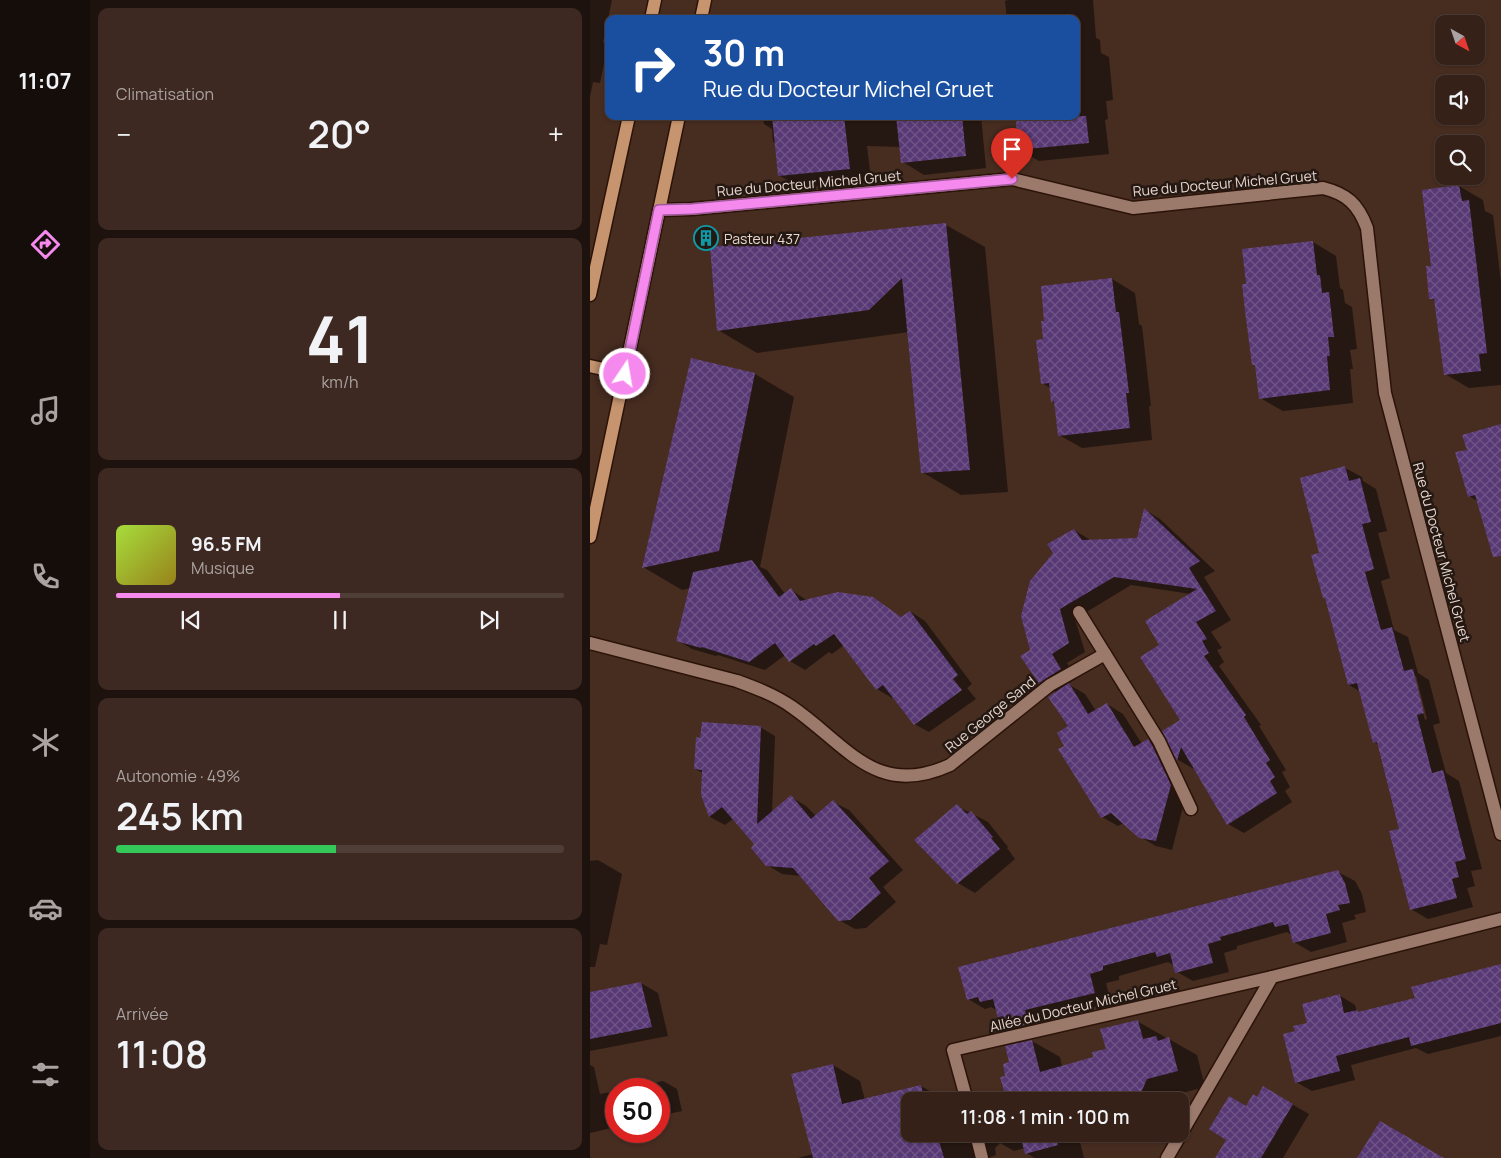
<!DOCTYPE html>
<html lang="fr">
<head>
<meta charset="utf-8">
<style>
  body { margin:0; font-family:Manrope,sans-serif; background:#3d2921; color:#f1f3f6; height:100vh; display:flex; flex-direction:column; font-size:19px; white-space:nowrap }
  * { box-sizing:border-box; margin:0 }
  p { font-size:16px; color:#aaa3a2 }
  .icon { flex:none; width:28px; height:28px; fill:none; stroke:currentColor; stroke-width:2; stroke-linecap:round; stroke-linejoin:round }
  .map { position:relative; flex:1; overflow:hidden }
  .sheet { display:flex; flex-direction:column; gap:8px; padding:8px; background:#1d120d; width:500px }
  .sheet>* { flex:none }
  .banner { position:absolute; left:15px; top:15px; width:475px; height:105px; border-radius:10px; box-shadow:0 1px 4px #0004,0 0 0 1px #4f3e37; background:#1a4fa0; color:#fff; overflow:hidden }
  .needle { width:32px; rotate:140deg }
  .controls { position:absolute; left:845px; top:15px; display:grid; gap:10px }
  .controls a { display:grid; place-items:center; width:50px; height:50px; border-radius:10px; background:#352118; box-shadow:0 1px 4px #0004,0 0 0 1px #4f3e37; font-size:25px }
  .speed { position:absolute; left:15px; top:1078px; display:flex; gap:10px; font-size:25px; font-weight:700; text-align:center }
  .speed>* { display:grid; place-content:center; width:65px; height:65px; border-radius:50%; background:#352118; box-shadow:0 1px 4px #0004,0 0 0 1px #4f3e37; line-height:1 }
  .speed .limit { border:8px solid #d22; background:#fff; color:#111 }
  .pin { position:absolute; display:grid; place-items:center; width:42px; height:42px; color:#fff; margin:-51px -21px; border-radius:50% 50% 50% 0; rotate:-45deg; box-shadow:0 0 5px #0007 }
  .pin .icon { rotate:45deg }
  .me { position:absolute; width:55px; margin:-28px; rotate:12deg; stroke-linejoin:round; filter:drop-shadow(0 0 4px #0008) }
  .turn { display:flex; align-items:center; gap:18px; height:105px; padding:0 15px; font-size:22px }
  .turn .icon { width:65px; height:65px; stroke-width:2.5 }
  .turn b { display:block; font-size:35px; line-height:42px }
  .big { font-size:38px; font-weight:600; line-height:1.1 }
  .sheet .tile { flex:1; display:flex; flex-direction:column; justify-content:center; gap:8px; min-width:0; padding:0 18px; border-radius:10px; background:#3d2921 }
  .sheet .dial { align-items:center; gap:0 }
  .dial b { font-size:65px; line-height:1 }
  .song { display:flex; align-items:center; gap:15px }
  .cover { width:60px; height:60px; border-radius:8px; background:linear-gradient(135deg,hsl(80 70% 55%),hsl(50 70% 35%)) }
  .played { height:5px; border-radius:2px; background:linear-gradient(90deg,#f689ee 50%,#4f3e37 50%) }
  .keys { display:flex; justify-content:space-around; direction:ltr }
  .heat { display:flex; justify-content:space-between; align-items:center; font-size:28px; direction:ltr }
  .charge { height:8px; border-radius:4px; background:linear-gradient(90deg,#34c759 49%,#4f3e37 0) }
  .trip { position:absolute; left:311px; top:1092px; width:288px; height:50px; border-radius:10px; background:#352118; box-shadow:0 1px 4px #0004,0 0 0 1px #4f3e37; font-weight:600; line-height:50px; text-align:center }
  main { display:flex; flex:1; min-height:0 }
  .tab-bar { display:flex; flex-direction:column; width:90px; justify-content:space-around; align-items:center; background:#150d0a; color:#aaa3a2 }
  .tab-bar .icon { width:35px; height:35px }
  .tab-bar .on { color:#f689ee }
  .tab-bar b { font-size:22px; color:#f1f3f6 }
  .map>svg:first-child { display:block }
  .shadow { fill:#0007; fill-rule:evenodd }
  .building { fill:url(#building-cross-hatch) }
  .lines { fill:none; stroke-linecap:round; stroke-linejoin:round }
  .minor-casing { stroke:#2c1308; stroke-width:15 }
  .major-casing { stroke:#2c1308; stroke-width:15 }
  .minor { stroke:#9b7a6c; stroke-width:12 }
  .major { stroke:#c6946f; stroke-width:12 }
  .route-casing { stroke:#a0599b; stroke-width:12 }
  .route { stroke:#f689ee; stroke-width:9 }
  .labels { text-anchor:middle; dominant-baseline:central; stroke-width:5; stroke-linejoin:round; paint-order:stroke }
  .street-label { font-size:14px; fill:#e8d6ce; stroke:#241812 }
  .poi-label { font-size:14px; fill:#e8d6ce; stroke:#241812; text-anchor:start }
</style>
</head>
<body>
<main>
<nav class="tab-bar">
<b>11:07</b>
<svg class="icon on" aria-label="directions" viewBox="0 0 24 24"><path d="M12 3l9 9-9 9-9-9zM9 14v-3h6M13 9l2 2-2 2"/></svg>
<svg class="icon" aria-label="music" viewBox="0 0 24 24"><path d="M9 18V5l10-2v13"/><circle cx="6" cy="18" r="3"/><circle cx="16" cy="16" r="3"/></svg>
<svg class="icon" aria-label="phone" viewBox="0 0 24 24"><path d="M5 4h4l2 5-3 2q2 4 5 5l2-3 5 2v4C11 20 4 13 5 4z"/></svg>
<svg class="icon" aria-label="climate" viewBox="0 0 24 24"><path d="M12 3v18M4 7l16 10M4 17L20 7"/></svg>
<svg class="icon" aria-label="car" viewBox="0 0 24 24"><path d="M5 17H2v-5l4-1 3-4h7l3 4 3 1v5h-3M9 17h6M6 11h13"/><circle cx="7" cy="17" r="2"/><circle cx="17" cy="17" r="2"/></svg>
<svg class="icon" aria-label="filters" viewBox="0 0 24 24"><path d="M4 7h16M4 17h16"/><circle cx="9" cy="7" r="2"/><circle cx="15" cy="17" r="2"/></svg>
</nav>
<section class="sheet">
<div class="tile"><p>Climatisation</p>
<div class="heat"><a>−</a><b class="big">20°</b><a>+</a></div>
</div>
<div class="tile dial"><b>41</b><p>km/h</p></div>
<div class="tile">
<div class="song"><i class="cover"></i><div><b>96.5 FM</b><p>Musique</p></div></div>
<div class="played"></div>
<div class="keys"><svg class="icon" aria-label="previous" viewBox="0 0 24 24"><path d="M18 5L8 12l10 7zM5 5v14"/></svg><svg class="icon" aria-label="pause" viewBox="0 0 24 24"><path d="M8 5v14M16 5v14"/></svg><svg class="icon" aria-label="next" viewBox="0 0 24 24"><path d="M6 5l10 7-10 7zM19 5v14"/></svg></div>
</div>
<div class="tile"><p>Autonomie · 49%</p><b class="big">245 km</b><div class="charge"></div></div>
<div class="tile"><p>Arrivée</p><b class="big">11:08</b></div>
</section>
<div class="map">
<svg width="911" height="1158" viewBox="0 0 911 1158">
  <defs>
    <pattern id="building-cross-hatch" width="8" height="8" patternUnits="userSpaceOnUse" patternTransform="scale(1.25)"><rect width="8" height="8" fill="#583975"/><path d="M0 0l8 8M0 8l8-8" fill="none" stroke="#705587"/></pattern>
  </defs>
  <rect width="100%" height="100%" fill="#472c20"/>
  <!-- shadow -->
  <g class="shadow">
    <path d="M 0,0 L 22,0 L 13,42 L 18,45 L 10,83 L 3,82 L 0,97 Z"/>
    <path d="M 418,0 L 503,0 L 506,38 L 510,40 L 511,53 L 519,57 L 523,100 L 516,101 L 518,119 L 515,120 L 519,154 L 449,161 L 428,149 L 486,116 L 486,19 L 417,19 L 415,1 Z"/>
    <path d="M 173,116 L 391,116 L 396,168 L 334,175 L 313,162 L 311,147 L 277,146 L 281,180 L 211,188 L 190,176 L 186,143 L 183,142 L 182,129 L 174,124 Z"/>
    <path d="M 869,186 L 893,200 L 895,211 L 903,215 L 911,282 L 911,385 L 879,388 L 855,374 L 846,302 L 841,298 L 842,267 Z"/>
    <path d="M 356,225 L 395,247 L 418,492 L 371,495 L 332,472 L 319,332 L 167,353 L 128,330 Z"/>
    <path d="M 723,242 L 746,256 L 750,288 L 753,290 L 755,303 L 762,307 L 767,349 L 760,350 L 763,369 L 760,369 L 763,403 L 693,411 L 670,398 L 666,366 L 663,364 L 653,251 Z"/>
    <path d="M 522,279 L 545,293 L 549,324 L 552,326 L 561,406 L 559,406 L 562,440 L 492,448 L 469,435 L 465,403 L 462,401 L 460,388 L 452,383 L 456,322 Z"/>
    <path d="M 165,374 L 204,397 L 170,567 L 177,570 L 195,594 L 201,590 L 218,601 L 282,599 L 313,618 L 321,612 L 335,621 L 382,684 L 377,688 L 386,699 L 339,732 L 324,724 L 304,697 L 302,698 L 287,689 L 254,645 L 242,654 L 239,652 L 215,670 L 200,661 L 195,655 L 175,670 L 128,655 L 126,656 L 102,649 L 87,640 L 101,588 L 92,590 L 53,567 Z"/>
    <path d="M 911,426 L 911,545 L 889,502 L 879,496 L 878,450 Z"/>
    <path d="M 755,468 L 772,477 L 773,481 L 786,489 L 797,531 L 788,533 L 800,578 L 791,581 L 804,630 L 818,637 L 828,673 L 839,680 L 850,723 L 843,725 L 856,773 L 869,781 L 892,869 L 881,871 L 885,886 L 877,888 L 883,907 L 838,919 L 821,909 L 810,830 L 789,745 L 784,742 L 771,692 L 759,685 L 731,554 ZM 823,676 L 826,676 L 837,719 L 835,720 Z"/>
    <path d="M 555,510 L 570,519 L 625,571 L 614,577 L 641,620 L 621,632 L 632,648 L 627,650 L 634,662 L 629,666 L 671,725 L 669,726 L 696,770 L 692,772 L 700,787 L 695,791 L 702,802 L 654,833 L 638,824 L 604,767 L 604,769 L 588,760 L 574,731 L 592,721 L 571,646 L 601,594 L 541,585 L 485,619 L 495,652 L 477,663 L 486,679 L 478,684 L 495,694 L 506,711 L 517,704 L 533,714 L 552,744 L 558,740 L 574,749 L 596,795 L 582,850 L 566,846 L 550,837 L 534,823 L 528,826 L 512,817 L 476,746 L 480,727 L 467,693 L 450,683 L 432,656 L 441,651 L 484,530 L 502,541 L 548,540 Z"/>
    <path d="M 170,727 L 185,736 L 182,813 L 201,797 L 216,806 L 226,816 L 243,802 L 259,810 L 313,870 L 293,887 L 306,902 L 276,928 L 265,929 L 249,920 L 211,876 L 192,874 L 177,865 L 166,845 L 144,818 L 135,825 L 120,817 L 112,795 L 113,773 L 105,769 Z"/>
    <path d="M 367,806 L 398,822 L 418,847 L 417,848 L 425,859 L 385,893 L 368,883 L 326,840 Z"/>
    <path d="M 8,860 L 32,874 L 17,945 L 10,944 L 5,967 L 0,967 L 0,861 Z"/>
    <path d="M 748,872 L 765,881 L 772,894 L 776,912 L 764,915 L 766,919 L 752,923 L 757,942 L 721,952 L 704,942 L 703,936 L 697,932 L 647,946 L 647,949 L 634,953 L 639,972 L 603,981 L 587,972 L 585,966 L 578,962 L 529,976 L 529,980 L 516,983 L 521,1003 L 451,1020 L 455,1034 L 429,1039 L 412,1030 L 408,1011 L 401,1007 L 395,1009 L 378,999 Z"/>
    <path d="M 911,966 L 911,1036 L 838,1054 L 826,1048 L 761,1065 L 765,1080 L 722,1091 L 706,1082 L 706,1032 L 718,1024 L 749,995 L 765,1005 L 767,1012 L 770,1012 L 826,999 Z"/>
    <path d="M 51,983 L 68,993 L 78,1036 L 0,1051 L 0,993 Z"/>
    <path d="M 547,1021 L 575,1037 L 576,1040 L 579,1039 L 607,1055 L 615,1087 L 584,1095 L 581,1101 L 386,1101 L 415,1092 L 421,1063 L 442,1041 L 470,1057 L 472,1067 L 505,1058 L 517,1050 Z"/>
    <path d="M 0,1065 L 4,1067 L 10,1094 L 26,1091 L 26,1127 L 0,1133 Z"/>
    <path d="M 243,1065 L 270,1081 L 275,1100 L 331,1086 L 357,1101 L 320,1101 L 320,1134 L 488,1134 L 494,1158 L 445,1158 L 436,1153 L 435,1148 L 424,1151 L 410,1143 L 405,1148 L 406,1155 L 398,1158 L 208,1158 L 223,1154 Z"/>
    <path d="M 73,1081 L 87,1089 L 92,1111 L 69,1116 L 69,1089 L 36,1089 Z"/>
    <path d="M 674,1088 L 719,1114 L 693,1158 L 627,1158 L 656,1108 L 668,1098 Z"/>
  </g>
  <!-- building -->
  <g class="building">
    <path d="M 182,116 L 254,116 L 260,169 L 188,176 Z"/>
    <path d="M 306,116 L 372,116 L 376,156 L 311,163 Z"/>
    <path d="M 426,116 L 496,116 L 499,143 L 427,150 Z"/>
    <path d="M 869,185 L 872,201 L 879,200 L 897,353 L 889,354 L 891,371 L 854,375 L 844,299 L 839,299 L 836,266 L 841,266 L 832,190 Z"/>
    <path d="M 356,223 L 380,470 L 331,473 L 312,278 L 279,310 L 127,331 L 120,247 Z"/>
    <path d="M 723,241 L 727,275 L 730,275 L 732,293 L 739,292 L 744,337 L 738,337 L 740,356 L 737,356 L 740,390 L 669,399 L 665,365 L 662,365 L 655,311 L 652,284 L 656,284 L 652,249 Z"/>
    <path d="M 522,278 L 526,312 L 529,312 L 539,393 L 536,393 L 540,428 L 468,436 L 464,401 L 461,402 L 459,383 L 451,384 L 446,340 L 453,339 L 451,321 L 454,321 L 451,286 Z"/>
    <path d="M 101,358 L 165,373 L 129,551 L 52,568 Z"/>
    <path d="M 911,424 L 911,556 L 903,557 L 885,495 L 878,497 L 865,452 L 877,450 L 872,435 Z"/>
    <path d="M 755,466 L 759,481 L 770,478 L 781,522 L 772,524 L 784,569 L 775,572 L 791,630 L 802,627 L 814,671 L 823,669 L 834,713 L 827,715 L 842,773 L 853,770 L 876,859 L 865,862 L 869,877 L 862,879 L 867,898 L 820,910 L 799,831 L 809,829 L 787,742 L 783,743 L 767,683 L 758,685 L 735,598 L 733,598 L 721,555 L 729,553 L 710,478 Z"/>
    <path d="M 554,508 L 610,561 L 599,568 L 626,611 L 606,622 L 617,639 L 612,641 L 619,653 L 614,656 L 656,715 L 654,717 L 680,760 L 676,763 L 685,777 L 680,781 L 687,793 L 637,825 L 591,747 L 587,761 L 572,731 L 590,720 L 550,657 L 569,645 L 555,621 L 607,589 L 524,577 L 470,609 L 479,643 L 462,654 L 471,669 L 449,683 L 430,656 L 440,650 L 431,616 L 440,581 L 463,553 L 457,544 L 484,529 L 492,540 L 547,538 Z"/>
    <path d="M 162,560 L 189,597 L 201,588 L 210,601 L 248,592 L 283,597 L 311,617 L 320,611 L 368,675 L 363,679 L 372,690 L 324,725 L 293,685 L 286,690 L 244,634 L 226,646 L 224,644 L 199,662 L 185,643 L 159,662 L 112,647 L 111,648 L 86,641 L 103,572 Z"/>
    <path d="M 479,683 L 498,714 L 517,703 L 544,747 L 558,739 L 562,745 L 581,785 L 566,841 L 549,838 L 521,813 L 511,818 L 468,749 L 474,746 L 467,733 L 478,726 L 458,697 Z"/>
    <path d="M 112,722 L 171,726 L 167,824 L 201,795 L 221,819 L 243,800 L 299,861 L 279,878 L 291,893 L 260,920 L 248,921 L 203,868 L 176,866 L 161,848 L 164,844 L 132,807 L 119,817 L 111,795 L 112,770 L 104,769 L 106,737 L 110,738 Z"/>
    <path d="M 367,804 L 377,814 L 381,811 L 403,837 L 401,838 L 410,849 L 367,884 L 324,840 Z"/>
    <path d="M 748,870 L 755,883 L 760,903 L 748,905 L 750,910 L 736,914 L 741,933 L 703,943 L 698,924 L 685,927 L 683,922 L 630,937 L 631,940 L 618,944 L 623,963 L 585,973 L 580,953 L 567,957 L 565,952 L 513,966 L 513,970 L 500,974 L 505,993 L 435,1010 L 439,1024 L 411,1031 L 403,999 L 390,1002 L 388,997 L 377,1000 L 368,967 Z"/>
    <path d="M 911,964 L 911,1023 L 821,1046 L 819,1037 L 746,1056 L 750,1071 L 705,1083 L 693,1034 L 705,1031 L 703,1026 L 717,1023 L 712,1004 L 750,994 L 754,1013 L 768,1010 L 768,1012 L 825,998 L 821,987 Z"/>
    <path d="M 51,982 L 62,1027 L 0,1039 L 0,992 Z"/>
    <path d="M 548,1020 L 553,1039 L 566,1036 L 568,1041 L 579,1037 L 588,1071 L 557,1079 L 549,1097 L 532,1101 L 396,1101 L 395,1096 L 414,1091 L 410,1077 L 415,1076 L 413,1064 L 419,1062 L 415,1046 L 442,1040 L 450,1072 L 503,1057 L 502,1052 L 516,1049 L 510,1029 Z"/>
    <path d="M 243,1064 L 252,1104 L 331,1085 L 334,1097 L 339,1096 L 340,1101 L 320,1101 L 320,1134 L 347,1134 L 354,1158 L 223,1158 L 201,1074 Z"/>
    <path d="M 673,1086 L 703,1104 L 671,1158 L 625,1158 L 636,1140 L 619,1129 L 639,1096 L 656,1106 L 663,1094 L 667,1097 Z"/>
    <path d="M 790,1121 L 854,1158 L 767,1158 Z"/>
    <path d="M 425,1134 L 465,1134 L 468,1145 L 435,1154 L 432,1142 L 427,1143 Z"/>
  </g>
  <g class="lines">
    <defs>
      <g id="minor">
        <path d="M 69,210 L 102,209 L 422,179 L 543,208 L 733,188 C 757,194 768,204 777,228 L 795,393 L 911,834"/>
        <path d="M 489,612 L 515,654"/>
        <path d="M 0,643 L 147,681 C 166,688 185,695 202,707 C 257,745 286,799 360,765 L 460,685 L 515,654 L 569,741 L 601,809"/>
        <path d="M 377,1101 L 363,1050 L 682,977"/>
        <path d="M 386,1134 L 392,1158"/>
        <path d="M 577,1158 L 682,977 L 911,919"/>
      </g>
      <g id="major">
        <path d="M 61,19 L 65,0"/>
        <path d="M 111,19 L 115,0"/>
        <path d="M 0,295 L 39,116"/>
        <path d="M 0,366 L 35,374"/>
        <path d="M 0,537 L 89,116"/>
      </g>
    </defs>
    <!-- minor casing -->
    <use href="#minor" class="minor-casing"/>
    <!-- major casing -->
    <use href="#major" class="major-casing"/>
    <!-- minor -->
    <use href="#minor" class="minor"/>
    <!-- major -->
    <use href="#major" class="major"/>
  </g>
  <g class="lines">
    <defs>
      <path id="route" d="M 35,374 L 69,210 L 102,209 L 422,179"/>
    </defs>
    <!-- route casing -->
    <use href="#route" class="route-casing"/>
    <!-- route -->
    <use href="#route" class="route"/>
  </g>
  <!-- icons -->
  <defs>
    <symbol id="building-ring" viewBox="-11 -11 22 22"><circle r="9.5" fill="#241812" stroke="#0f9aa8" stroke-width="1.5"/><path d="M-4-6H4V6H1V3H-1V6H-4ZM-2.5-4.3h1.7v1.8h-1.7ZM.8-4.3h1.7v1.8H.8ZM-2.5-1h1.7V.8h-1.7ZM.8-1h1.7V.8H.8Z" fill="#0f9aa8"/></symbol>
  </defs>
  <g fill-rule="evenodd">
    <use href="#building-ring" x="102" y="224" width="28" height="28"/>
  </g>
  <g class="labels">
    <!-- street labels -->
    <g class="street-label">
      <text transform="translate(219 183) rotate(-5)">Rue du Docteur Michel Gruet</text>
      <text transform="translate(635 183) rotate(-5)">Rue du Docteur Michel Gruet</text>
      <text transform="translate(852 552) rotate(75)">Rue du Docteur Michel Gruet</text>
      <text transform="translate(400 714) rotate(-39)">Rue George Sand</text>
      <text transform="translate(493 1005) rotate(-13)">Allée du Docteur Michel Gruet</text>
    </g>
    <!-- poi labels -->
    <g class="poi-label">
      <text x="134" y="238">Pasteur 437</text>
    </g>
  </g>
</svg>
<div class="controls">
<a><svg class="needle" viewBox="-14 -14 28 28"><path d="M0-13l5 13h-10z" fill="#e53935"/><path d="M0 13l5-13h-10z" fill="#aaa3a2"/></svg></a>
<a><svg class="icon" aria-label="sound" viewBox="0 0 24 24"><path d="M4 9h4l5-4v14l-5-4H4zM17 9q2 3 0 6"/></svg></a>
<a><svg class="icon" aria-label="search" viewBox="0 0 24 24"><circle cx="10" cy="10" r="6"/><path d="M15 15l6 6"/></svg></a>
</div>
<div class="speed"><div class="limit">50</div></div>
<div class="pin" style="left:422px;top:179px;background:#d93025"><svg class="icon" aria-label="arrive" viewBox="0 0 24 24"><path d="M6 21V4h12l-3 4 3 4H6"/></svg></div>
<svg class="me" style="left:35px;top:374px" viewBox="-20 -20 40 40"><circle r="17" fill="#f689ee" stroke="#fff" stroke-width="3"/><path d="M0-11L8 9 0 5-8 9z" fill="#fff"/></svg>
<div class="trip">11:08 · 1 min · 100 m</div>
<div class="banner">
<div class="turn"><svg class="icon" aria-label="right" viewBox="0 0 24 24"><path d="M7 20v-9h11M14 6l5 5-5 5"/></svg><div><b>30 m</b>Rue du Docteur Michel Gruet</div></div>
</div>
</div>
</main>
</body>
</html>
